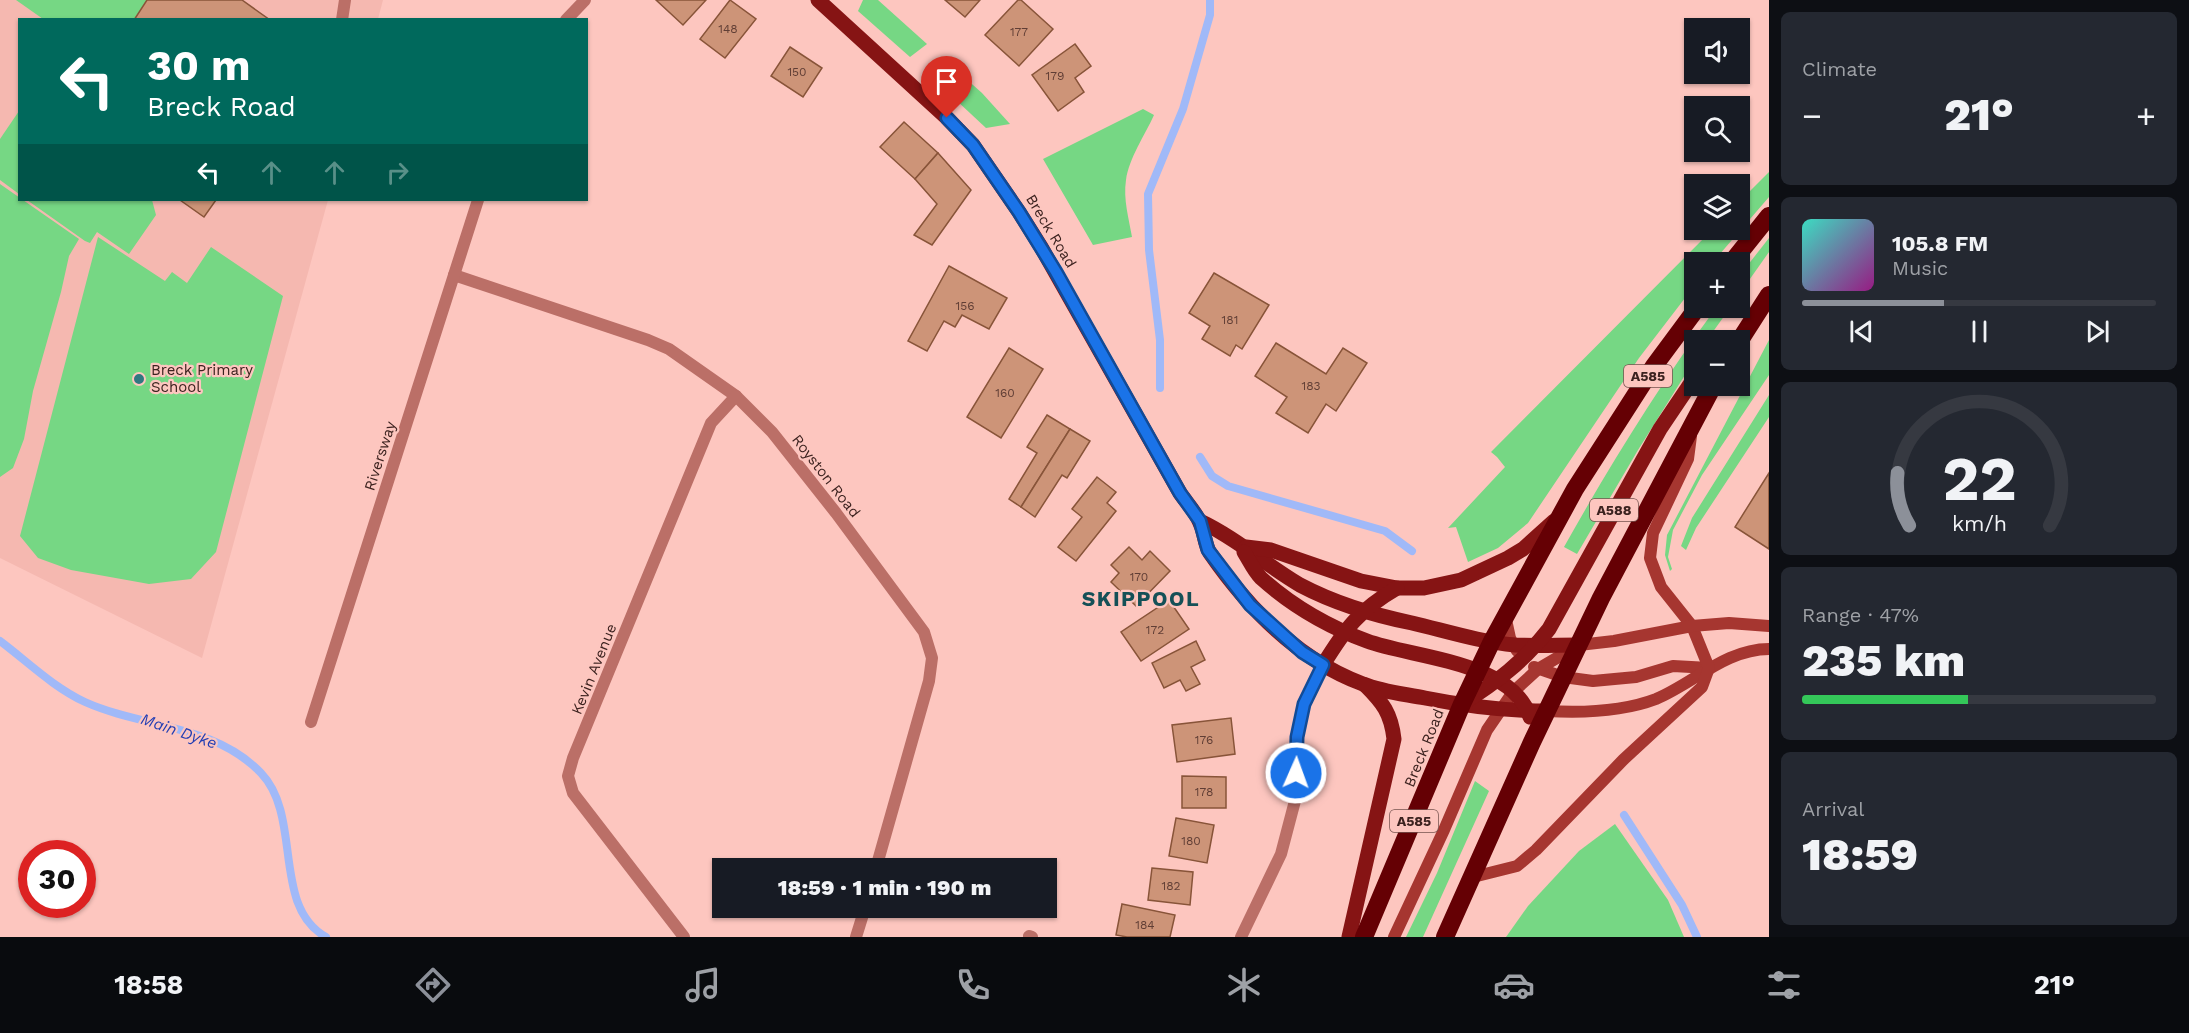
<!DOCTYPE html>
<html lang="en">
<head>
<meta charset="utf-8">
<style>
  body { margin:0; font-family:"Work Sans",sans-serif; background:#242831; color:#f1f3f6; height:100vh; display:flex; flex-direction:column; font-size:22px; white-space:nowrap }
  * { box-sizing:border-box; margin:0 }
  p { font-size:20px; color:#9ea1a6 }
  .icon { flex:none; width:33px; height:33px; fill:none; stroke:currentColor; stroke-width:2; stroke-linecap:round; stroke-linejoin:round }
  .map { position:relative; flex:1; overflow:hidden }
  .details { display:flex; flex-direction:column; gap:12px; padding:12px; background:#0d0f14; width:420px }
  .details>* { flex:none }
  .top-card { position:absolute; left:18px; top:18px; width:570px; height:183px; border-radius:0px; box-shadow:0 2px 4px #0004; background:#00695c; color:#fff; overflow:hidden }
  .tools { position:absolute; left:1684px; top:18px; display:grid; gap:12px }
  .tools a { display:grid; place-items:center; width:66px; height:66px; border-radius:0px; background:#171b24; box-shadow:0 2px 4px #0004; font-size:30px }
  .speed { position:absolute; left:18px; top:840px; display:flex; gap:12px; font-size:30px; font-weight:700; text-align:center }
  .speed>* { display:grid; place-content:center; width:78px; height:78px; border-radius:50%; background:#171b24; box-shadow:0 2px 4px #0004; line-height:1 }
  .speed .limit { border:9px solid #d22; background:#fff; color:#111 }
  .pin { position:absolute; display:grid; place-items:center; width:51px; height:51px; color:#fff; margin:-62px -26px; border-radius:50% 50% 50% 0; rotate:-45deg; box-shadow:0 0 6px #0007 }
  .pin .icon { rotate:45deg }
  .me { position:absolute; width:66px; margin:-33px; rotate:2deg; stroke-linejoin:round; filter:drop-shadow(0 0 4px #0008) }
  .turn { display:flex; align-items:center; gap:21px; height:126px; padding:0 30px; font-size:27px }
  .turn .icon { width:78px; height:78px; stroke-width:2.5 }
  .turn b { display:block; font-size:42px; line-height:51px }
  .lanes { display:flex; align-items:center; height:57px; padding:0 30px; background:#0003; justify-content:center; gap:30px; direction:ltr }
  .lanes .off { opacity:.35 }
  .big { font-size:45px; font-weight:800; line-height:1.1 }
  .details .card { flex:1; display:flex; flex-direction:column; justify-content:center; gap:9px; min-width:0; padding:0 21px; border-radius:9px; background:#242831 }
  .details .dial { align-items:center; gap:0 }
  .dial svg { height:156px; overflow:visible; fill:none; stroke:#363941; stroke-width:7; stroke-linecap:round; text-anchor:middle }
  .dial text { fill:#f1f3f6; stroke:none }
  .song { display:flex; align-items:center; gap:18px }
  .cover { width:72px; height:72px; border-radius:9px; background:linear-gradient(135deg,hsl(170 70% 55%),hsl(310 70% 35%)) }
  .played { height:6px; border-radius:3px; background:linear-gradient(90deg,#8c9099 40%,#363941 40%) }
  .keys { display:flex; justify-content:space-around; direction:ltr }
  .heat { display:flex; justify-content:space-between; align-items:center; font-size:33px; direction:ltr }
  .charge { height:9px; border-radius:4px; background:linear-gradient(90deg,#34c759 47%,#363941 0) }
  .trip { position:absolute; left:712px; top:858px; width:345px; height:60px; border-radius:0px; background:#171b24; box-shadow:0 2px 4px #0004; font-weight:800; line-height:60px; text-align:center }
  .tab-bar { display:flex; height:96px; justify-content:space-around; align-items:center; background:#090b0e; color:#9ea1a6 }
  .tab-bar .icon { width:42px; height:42px }
  .tab-bar .on { color:#8c9099 }
  .tab-bar b { font-size:27px; color:#f1f3f6 }
  main { display:flex; flex:1; min-height:0 }
  .map>svg:first-child { display:block }
  .built { fill:#f5b8b0 }
  .green { fill:#76d784 }
  .lines { fill:none; stroke-linecap:round; stroke-linejoin:round }
  .stream { stroke:#a0b9f8; stroke-width:8 }
  .building { fill:#cd9478; stroke:#885439; stroke-width:1.5 }
  .lane { stroke:#bb6f67; stroke-width:12 }
  .street { stroke:#bb6f67; stroke-width:12 }
  .secondary { stroke:#a63630; stroke-width:12 }
  .primary { stroke:#861414; stroke-width:15 }
  .highway { stroke:#650004; stroke-width:18 }
  .route-casing { stroke:#114b97; stroke-width:15 }
  .route { stroke:#1a73e8; stroke-width:10 }
  .poi-dot { fill:#307881; stroke:#fdc6bf; stroke-width:2 }
  .labels { text-anchor:middle; dominant-baseline:central; stroke-width:4.5; stroke-linejoin:round; paint-order:stroke }
  .number-label { font-size:12px; fill:#603e35 }
  .shield { fill:#fdc6bf; stroke:#76534f; stroke-width:1.5 }
  .shield-label { font-size:14px; font-weight:bold; fill:#3c221f }
  .street-label { font-size:15px; fill:#3c221f; stroke:#fdc6bf }
  .poi-label { font-size:15px; fill:#3c221f; stroke:#fdc6bf; text-anchor:start }
  .water-label { font-size:16px; font-style:italic; fill:#233eb3; stroke:#fdc6bf }
  .district-label { font-size:21px; font-weight:bold; letter-spacing:1.5px; fill:#145057; stroke:#fdc6bf }
</style>
</head>
<body>
<main>
<div class="map">
<svg width="1769" height="937" viewBox="0 0 1769 937">
  <rect width="100%" height="100%" fill="#fdc6bf"/>
  <!-- built -->
  <path class="built" d="M 0,0 L 383,0 L 378,19 L 20,20 L 20,200 L 328,200 L 202,658 L 0,558 Z"/>
  <!-- green -->
  <g class="green">
    <path d="M 16,0 L 147,0 L 134,20 L 43,19 Z"/>
    <path d="M 863,0 L 878,0 L 927,44 L 910,57 L 858,11 Z"/>
    <path d="M 955,69 L 982,93 L 1010,124 L 986,128 L 941,86 Z"/>
    <path d="M 1143,109 L 1154,115 C 1145,135 1129,158 1126,180 C 1123,199 1129,219 1132,237 L 1093,245 L 1043,159 Z"/>
    <path d="M 19,111 L 19,194 L 0,180 L 0,139 Z"/>
    <path d="M 1769,172 L 1769,197 L 1713,262 L 1695,262 L 1695,285 L 1639,358 L 1528,523 L 1498,548 L 1468,562 L 1456,527 L 1448,528 L 1505,467 L 1497,457 L 1491,452 L 1712,230 L 1740,230 L 1740,201 Z"/>
    <path d="M 0,184 L 79,239 L 69,256 L 61,292 L 33,391 L 24,439 L 13,468 L 0,477 Z"/>
    <path d="M 27,200 L 152,200 L 156,215 L 129,254 L 97,232 L 90,243 L 85,241 Z"/>
    <path d="M 98,237 L 165,281 L 172,272 L 187,283 L 211,247 L 283,296 L 216,552 L 191,579 L 149,584 L 71,570 L 38,558 L 20,536 Z"/>
    <path d="M 1769,238 L 1769,252 L 1740,293 L 1740,275 Z"/>
    <path d="M 1716,308 L 1730,308 L 1707,340 L 1695,340 L 1695,359 L 1638,450 L 1577,554 L 1564,547 C 1610,465 1660,384 1716,308 Z"/>
    <path d="M 1769,340 L 1769,375 L 1702,475 L 1673,530 L 1668,557 L 1672,569 L 1670,571 L 1665,555 L 1667,535 Z"/>
    <path d="M 1769,395 L 1769,417 L 1696,528 L 1686,550 L 1681,546 L 1692,518 Z"/>
    <path d="M 1475,781 L 1489,791 L 1423,937 L 1406,937 L 1437,873 Z"/>
    <path d="M 1615,824 L 1668,900 L 1684,937 L 1506,937 L 1528,906 L 1579,851 Z"/>
  </g>
  <g class="lines">
    <!-- stream -->
    <g class="stream">
      <path d="M 1160,388 L 1160,340 L 1149,250 L 1148,194 L 1183,109 L 1210,15 L 1210,0"/>
      <path d="M 1200,457 L 1212,476 L 1228,486 L 1385,531 L 1412,551"/>
      <path d="M 0,641 C 28,662 53,687 85,702 C 143,728 214,724 261,773 C 303,817 271,906 326,937"/>
      <path d="M 1624,815 L 1682,905 L 1697,937"/>
    </g>
  </g>
  <!-- building -->
  <g class="building">
    <path d="M 147,0 L 242,0 L 270,20 L 134,20 Z"/>
    <path d="M 656,0 L 706,0 L 683,25 Z"/>
    <path d="M 730,0 L 756,19 L 725,58 L 700,39 Z"/>
    <path d="M 945,0 L 980,0 L 965,17 Z"/>
    <path d="M 1018,0 L 1021,0 L 1053,29 L 1019,66 L 985,35 Z"/>
    <path d="M 1075,44 L 1091,66 L 1075,78 L 1084,92 L 1058,111 L 1032,75 Z"/>
    <path d="M 790,47 L 822,68 L 803,97 L 771,76 Z"/>
    <path d="M 904,122 L 938,153 L 915,179 L 880,147 Z"/>
    <path d="M 938,153 L 971,190 L 932,245 L 914,235 L 937,204 L 915,179 Z"/>
    <path d="M 180,200 L 216,200 L 204,217 Z"/>
    <path d="M 949,266 L 1007,298 L 989,329 L 962,315 L 955,327 L 944,321 L 927,351 L 908,341 Z"/>
    <path d="M 1214,273 L 1269,305 L 1242,349 L 1236,345 L 1230,356 L 1202,339 L 1210,326 L 1189,313 Z"/>
    <path d="M 1276,343 L 1326,374 L 1343,348 L 1367,363 L 1336,411 L 1326,404 L 1308,433 L 1276,413 L 1287,397 L 1255,376 Z"/>
    <path d="M 1009,348 L 1043,369 L 1001,438 L 967,417 Z"/>
    <path d="M 1047,415 L 1070,429 L 1021,507 L 1009,499 L 1037,453 L 1027,447 Z"/>
    <path d="M 1070,429 L 1090,441 L 1067,478 L 1062,475 L 1035,517 L 1021,507 Z"/>
    <path d="M 1769,473 L 1769,549 L 1735,527 Z"/>
    <path d="M 1097,477 L 1116,492 L 1107,503 L 1116,511 L 1076,561 L 1058,547 L 1082,517 L 1072,509 Z"/>
    <path d="M 1129,547 L 1142,560 L 1150,551 L 1170,571 L 1136,606 L 1111,582 L 1119,573 L 1111,565 Z"/>
    <path d="M 1169,600 L 1189,629 L 1141,661 L 1121,632 Z"/>
    <path d="M 1196,641 L 1205,660 L 1191,667 L 1200,684 L 1186,691 L 1180,680 L 1164,688 L 1152,663 Z"/>
    <path d="M 1231,718 L 1235,754 L 1177,762 L 1172,725 Z"/>
    <path d="M 1182,776 L 1226,777 L 1226,808 L 1182,808 Z"/>
    <path d="M 1176,818 L 1214,825 L 1207,863 L 1169,856 Z"/>
    <path d="M 1152,868 L 1193,872 L 1190,905 L 1148,900 Z"/>
    <path d="M 1122,904 L 1175,915 L 1170,937 L 1127,937 L 1116,935 Z"/>
  </g>
  <g class="lines">
    <!-- lane -->
    <g class="lane">
      <path d="M 342,20 L 345,0"/>
      <path d="M 1029,936 L 1032,937"/>
    </g>
    <!-- street -->
    <g class="street">
      <path d="M 566,20 L 585,0"/>
      <path d="M 454,275 L 648,340 L 669,349 L 736,396 L 772,432 L 836,513 L 924,632 L 932,658 L 929,681 L 876,868"/>
      <path d="M 311,722 L 478,200"/>
      <path d="M 684,937 L 573,793 L 568,776 L 573,758 L 711,423 L 736,396"/>
      <path d="M 856,937 L 865,908"/>
      <path d="M 1241,937 L 1281,854 L 1296,797 L 1297,737 L 1304,704 L 1323,665"/>
    </g>
    <!-- secondary -->
    <g class="secondary">
      <path d="M 1505,615 L 1510,638 L 1517,651"/>
      <path d="M 1534,667 L 1563,677 L 1593,681 L 1636,677 L 1673,666 L 1709,668"/>
      <path d="M 1547,711 C 1583,713 1622,712 1656,699 C 1694,683 1726,649 1769,649"/>
      <path d="M 1473,877 L 1517,866 L 1536,850 L 1623,760 L 1702,687 L 1709,668 L 1692,626 L 1661,587 L 1650,558 L 1653,533 L 1688,459 L 1691,436"/>
      <path d="M 1394,937 L 1444,830 L 1487,730 L 1513,692 L 1538,669 L 1579,645 L 1614,641 L 1692,626 L 1729,623 L 1769,626"/>
    </g>
    <!-- primary -->
    <g class="primary">
      <path d="M 818,0 L 947,118 L 973,145 L 1019,212 L 1041,247 L 1180,493 C 1186,502 1196,512 1200,523 C 1205,532 1204,544 1210,553 C 1248,608 1298,660 1363,684 C 1382,692 1405,694 1425,698 C 1465,706 1505,711 1547,711"/>
      <path d="M 1200,521 C 1236,538 1266,565 1300,585 C 1336,604 1373,615 1412,623 C 1446,631 1480,642 1515,645 C 1536,646 1558,645 1579,645"/>
      <path d="M 1246,547 L 1271,550 L 1361,581 L 1397,588 L 1424,588 L 1461,580 L 1508,558 L 1523,549 L 1554,521"/>
      <path d="M 1244,552 C 1249,560 1254,571 1261,578 C 1291,605 1329,627 1367,641 C 1413,658 1512,661 1530,717"/>
      <path d="M 1323,665 C 1345,629 1359,610 1397,588"/>
      <path d="M 1462,704 C 1497,682 1523,662 1549,629 L 1660,429 L 1695,377"/>
      <path d="M 1349,937 L 1394,739 C 1391,713 1383,703 1365,685"/>
    </g>
    <!-- highway -->
    <g class="highway">
      <path d="M 1732,262 L 1769,216"/>
      <path d="M 1740,340 L 1769,295"/>
      <path d="M 1364,937 L 1462,704 L 1492,641 L 1575,489 L 1654,366 L 1697,308"/>
      <path d="M 1445,937 L 1532,742 L 1601,598 L 1713,386"/>
    </g>
  </g>
  <g class="lines">
    <defs>
      <path id="route" d="M 947,118 L 973,145 L 1019,212 L 1056,272 L 1180,493 L 1200,521 L 1208,550 L 1250,605 L 1302,652 L 1323,665 L 1304,704 L 1297,737 L 1296,773"/>
    </defs>
    <!-- route casing -->
    <use href="#route" class="route-casing"/>
    <!-- route -->
    <use href="#route" class="route"/>
  </g>
  <!-- markers -->
  <circle class="poi-dot" cx="139" cy="379" r="6"/>
  <g class="labels">
    <!-- number labels -->
    <g class="number-label">
      <text x="728" y="29">148</text>
      <text x="1019" y="32">177</text>
      <text x="797" y="72">150</text>
      <text x="1055" y="76">179</text>
      <text x="965" y="306">156</text>
      <text x="1230" y="320">181</text>
      <text x="1311" y="386">183</text>
      <text x="1005" y="393">160</text>
      <text x="1139" y="577">170</text>
      <text x="1155" y="630">172</text>
      <text x="1204" y="740">176</text>
      <text x="1204" y="792">178</text>
      <text x="1191" y="841">180</text>
      <text x="1171" y="886">182</text>
      <text x="1145" y="925">184</text>
    </g>
    <!-- shield labels -->
    <g class="shield">
      <rect x="1624" y="365" width="48" height="22" rx="4.5"/>
      <rect x="1590" y="499" width="48" height="22" rx="4.5"/>
      <rect x="1390" y="810" width="48" height="22" rx="4.5"/>
    </g>
    <g class="shield-label">
      <text x="1648" y="376">A585</text>
      <text x="1614" y="510">A588</text>
      <text x="1414" y="821">A585</text>
    </g>
    <!-- street labels -->
    <g class="street-label">
      <text transform="translate(1051 231) rotate(59)">Breck Road</text>
      <text transform="translate(380 456) rotate(-72)">Riversway</text>
      <text transform="translate(826 476) rotate(52)">Royston Road</text>
      <text transform="translate(594 669) rotate(-68)">Kevin Avenue</text>
      <text transform="translate(1424 748) rotate(-68)">Breck Road</text>
    </g>
    <!-- poi labels -->
    <g class="poi-label">
      <text x="151" y="370">Breck Primary<tspan x="151" dy="17">School</tspan></text>
    </g>
    <!-- water labels -->
    <g class="water-label">
      <text transform="translate(179 731) rotate(19)">Main Dyke</text>
    </g>
    <!-- district labels -->
    <g class="district-label">
      <text x="1141" y="598">SKIPPOOL</text>
    </g>
  </g>
</svg>
<div class="tools">
<a><svg class="icon" aria-label="sound" viewBox="0 0 24 24"><path d="M4 9h4l5-4v14l-5-4H4zM17 9q2 3 0 6"/></svg></a>
<a><svg class="icon" aria-label="search" viewBox="0 0 24 24"><circle cx="10" cy="10" r="6"/><path d="M15 15l6 6"/></svg></a>
<a><svg class="icon" aria-label="layers" viewBox="0 0 24 24"><path d="M12 4l9 5-9 5-9-5zM3 14l9 5 9-5"/></svg></a>
<a>+</a>
<a>−</a>
</div>
<div class="speed"><div class="limit">30</div></div>
<div class="pin" style="left:947px;top:118px;background:#d93025"><svg class="icon" aria-label="arrive" viewBox="0 0 24 24"><path d="M6 21V4h12l-3 4 3 4H6"/></svg></div>
<svg class="me" style="left:1296px;top:773px" viewBox="-20 -20 40 40"><circle r="17" fill="#1a73e8" stroke="#fff" stroke-width="3"/><path d="M0-11L8 9 0 5-8 9z" fill="#fff"/></svg>
<div class="trip">18:59 · 1 min · 190 m</div>
<div class="top-card">
<div class="turn"><svg class="icon" aria-label="left" viewBox="0 0 24 24"><path d="M17 20v-9H6M10 6l-5 5 5 5"/></svg><div><b>30 m</b>Breck Road</div></div>
<div class="lanes"><svg class="icon" aria-label="left" viewBox="0 0 24 24"><path d="M17 20v-9H6M10 6l-5 5 5 5"/></svg><svg class="icon off" aria-label="ahead" viewBox="0 0 24 24"><path d="M12 20V5M6 11l6-6 6 6"/></svg><svg class="icon off" aria-label="ahead" viewBox="0 0 24 24"><path d="M12 20V5M6 11l6-6 6 6"/></svg><svg class="icon off" aria-label="right" viewBox="0 0 24 24"><path d="M7 20v-9h11M14 6l5 5-5 5"/></svg></div>
</div>
</div>
<section class="details">
<div class="card"><p>Climate</p>
<div class="heat"><a>−</a><b class="big">21°</b><a>+</a></div>
</div>
<div class="card">
<div class="song"><i class="cover"></i><div><b>105.8 FM</b><p>Music</p></div></div>
<div class="played"></div>
<div class="keys"><svg class="icon" aria-label="previous" viewBox="0 0 24 24"><path d="M18 5L8 12l10 7zM5 5v14"/></svg><svg class="icon" aria-label="pause" viewBox="0 0 24 24"><path d="M8 5v14M16 5v14"/></svg><svg class="icon" aria-label="next" viewBox="0 0 24 24"><path d="M6 5l10 7-10 7zM19 5v14"/></svg></div>
</div>
<div class="card dial"><svg viewBox="0 0 100 80">
<path d="M14 69A42 42 0 1 1 86 69"/>
<path d="M14 69A42 42 0 0 1 8 42" stroke="#8c9099"/>
<text x="50" y="56" font-size="32" font-weight="700">22</text>
<text x="50" y="72" font-size="11">km/h</text>
</svg></div>
<div class="card"><p>Range · 47%</p><b class="big">235 km</b><div class="charge"></div></div>
<div class="card"><p>Arrival</p><b class="big">18:59</b></div>
</section>
</main>
<nav class="tab-bar">
<b>18:58</b>
<svg class="icon on" aria-label="directions" viewBox="0 0 24 24"><path d="M12 3l9 9-9 9-9-9zM9 14v-3h6M13 9l2 2-2 2"/></svg>
<svg class="icon" aria-label="music" viewBox="0 0 24 24"><path d="M9 18V5l10-2v13"/><circle cx="6" cy="18" r="3"/><circle cx="16" cy="16" r="3"/></svg>
<svg class="icon" aria-label="phone" viewBox="0 0 24 24"><path d="M5 4h4l2 5-3 2q2 4 5 5l2-3 5 2v4C11 20 4 13 5 4z"/></svg>
<svg class="icon" aria-label="climate" viewBox="0 0 24 24"><path d="M12 3v18M4 7l16 10M4 17L20 7"/></svg>
<svg class="icon" aria-label="car" viewBox="0 0 24 24"><path d="M5 17H2v-5l4-1 3-4h7l3 4 3 1v5h-3M9 17h6M6 11h13"/><circle cx="7" cy="17" r="2"/><circle cx="17" cy="17" r="2"/></svg>
<svg class="icon" aria-label="filters" viewBox="0 0 24 24"><path d="M4 7h16M4 17h16"/><circle cx="9" cy="7" r="2"/><circle cx="15" cy="17" r="2"/></svg>
<b>21°</b>
</nav>
</body>
</html>
